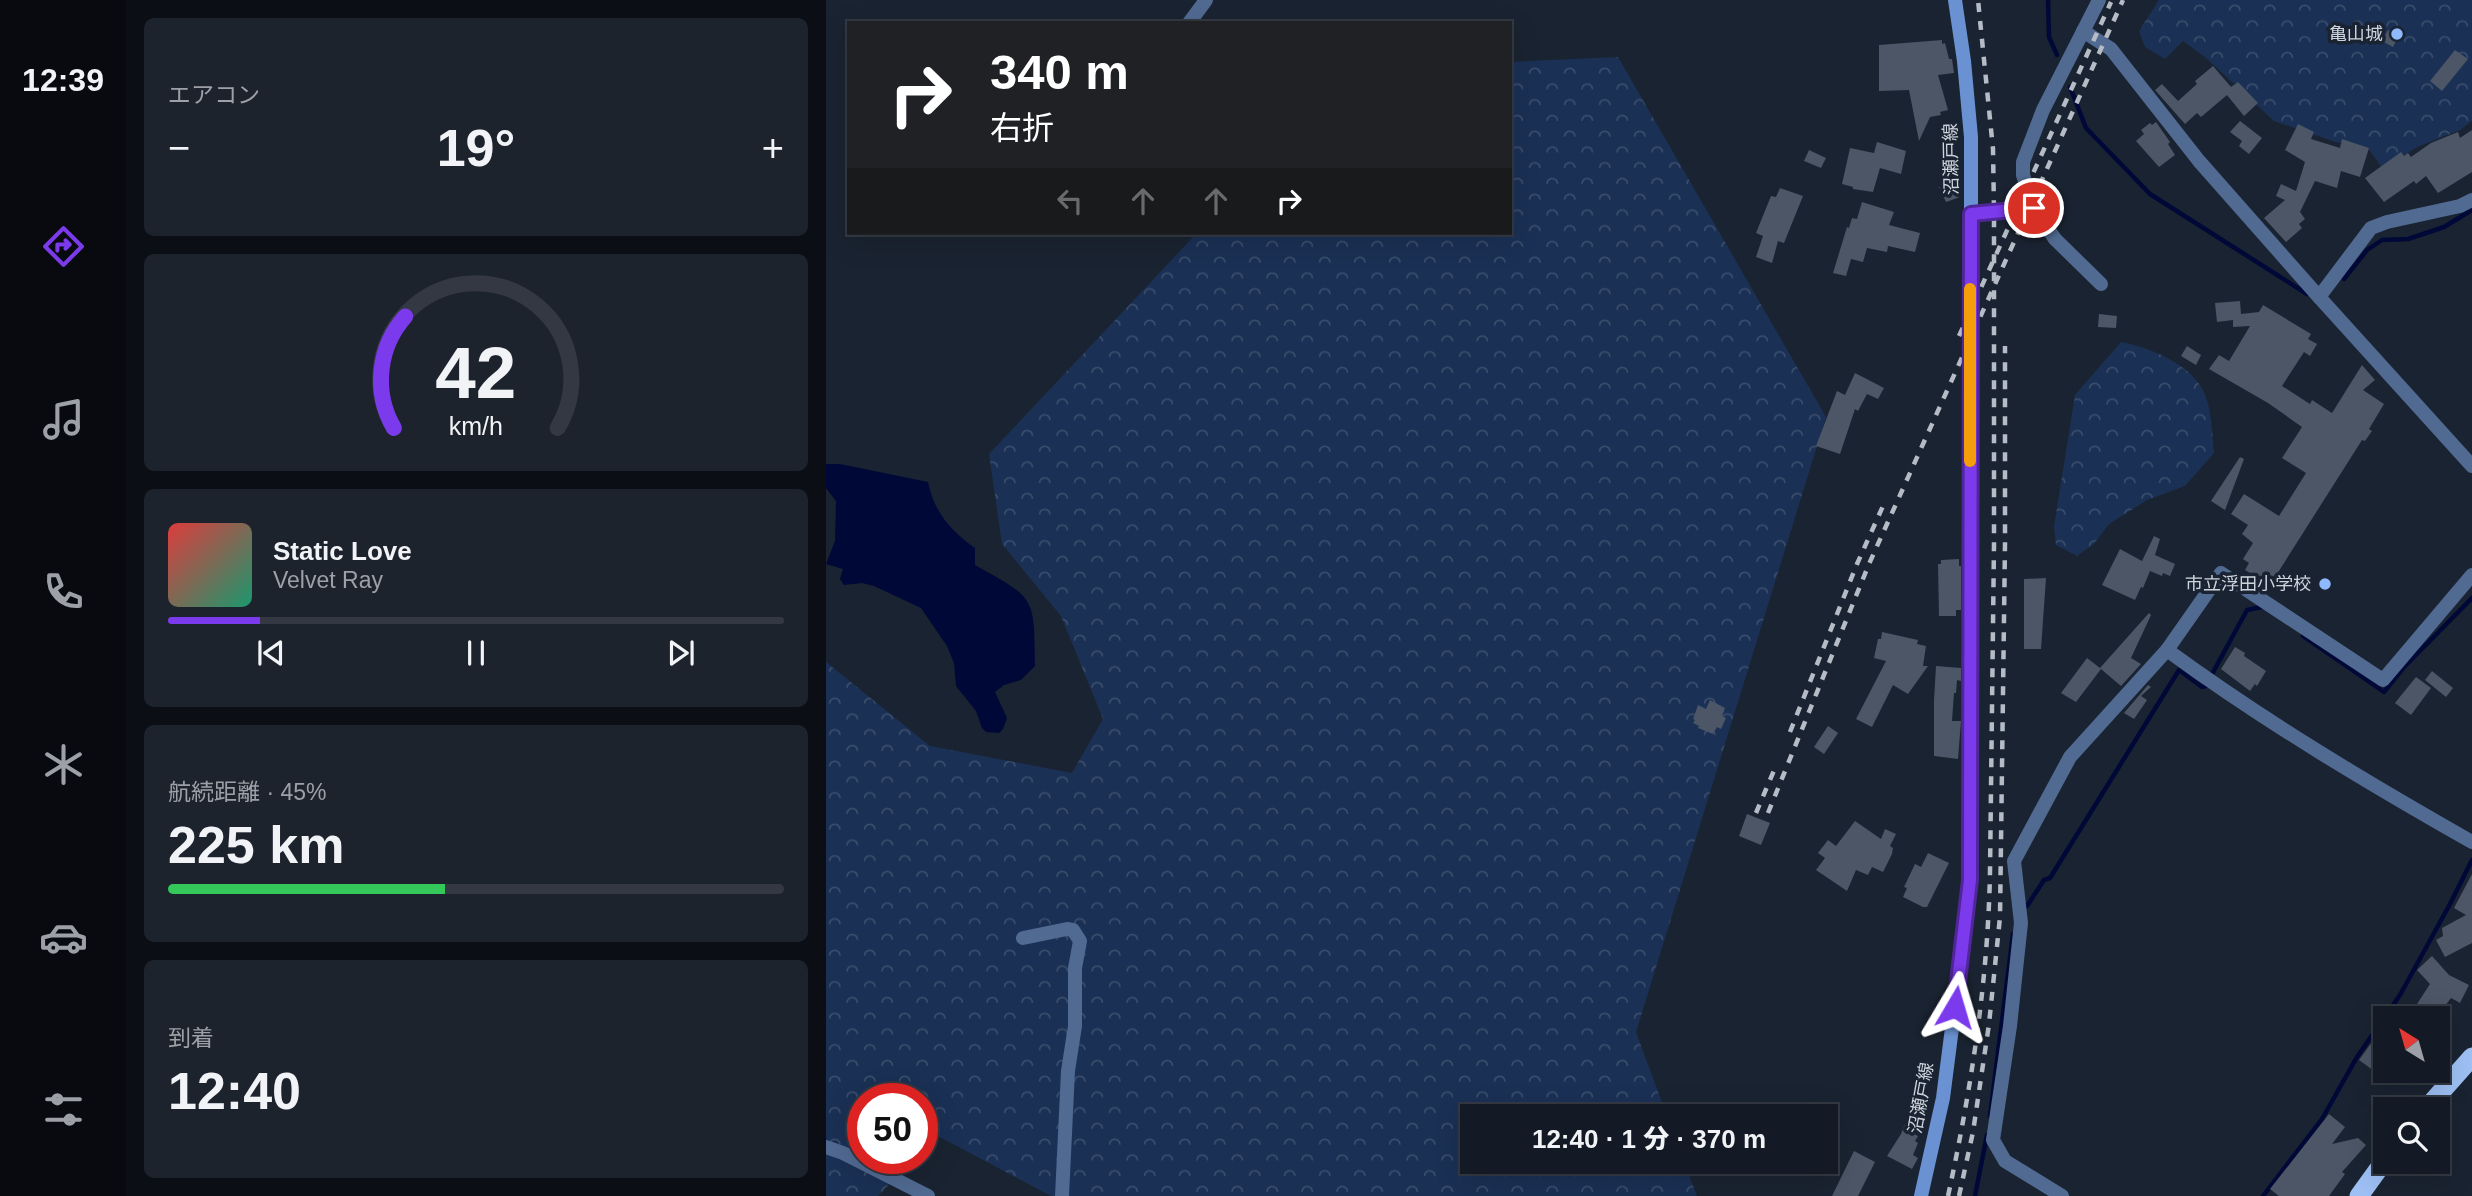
<!DOCTYPE html>
<html lang="ja">
<head>
<meta charset="utf-8">
<style>
  body { margin:0; font-family:Helvetica,"Noto Sans JP",sans-serif; background:#1d232d; color:#f1f3f6; height:100vh; display:flex; flex-direction:column; font-size:26px; white-space:nowrap }
  * { box-sizing:border-box; margin:0 }
  p { font-size:23px; color:#9da1a7 }
  .icon { flex:none; width:38px; height:38px; fill:none; stroke:currentColor; stroke-width:2; stroke-linecap:round; stroke-linejoin:round }
  .map { position:relative; flex:1; overflow:hidden }
  .sheet { display:flex; flex-direction:column; gap:18px; padding:18px; background:#0b0e14; width:700px }
  .sheet>* { flex:none }
  .banner { position:absolute; left:21px; top:21px; width:665px; height:214px; border-radius:0px; box-shadow:0 7px 28px #0002,0 0 0 2px #333842; background:#202124; color:#fff; overflow:hidden }
  .needle { width:46px; rotate:323deg }
  .buttons { position:absolute; left:1547px; top:1006px; display:grid; gap:14px }
  .buttons a { display:grid; place-items:center; width:77px; height:77px; border-radius:0px; background:#141a25; box-shadow:0 7px 28px #0002,0 0 0 2px #333842; font-size:35px }
  .speed { position:absolute; left:21px; top:1083px; display:flex; gap:14px; font-size:35px; font-weight:700; text-align:center }
  .speed>* { display:grid; place-content:center; width:91px; height:91px; border-radius:50%; background:#141a25; box-shadow:0 7px 28px #0002,0 0 0 2px #333842; line-height:1 }
  .speed .limit { border:10px solid #d22; background:#fff; color:#111 }
  .pin { position:absolute; display:grid; place-items:center; width:60px; height:60px; color:#fff; margin:-30px; border:4px solid #fff; border-radius:50%; box-shadow:0 2px 7px #0007 }
  .me { position:absolute; width:77px; margin:-38px; rotate:7deg; stroke-linejoin:round; filter:drop-shadow(0 0 5px #0008) }
  .turn { display:flex; align-items:center; gap:24px; height:147px; padding:0 28px; font-size:32px }
  .turn .icon { width:91px; height:91px; stroke-width:2.5 }
  .turn b { display:block; font-size:49px; line-height:60px }
  .lanes { display:flex; align-items:center; height:66px; padding:0 28px; background:#0003; justify-content:center; gap:35px; direction:ltr }
  .lanes .off { opacity:.35 }
  .big { font-size:52px; font-weight:800; line-height:1.1 }
  .sheet .tile { flex:1; display:flex; flex-direction:column; justify-content:center; gap:10px; min-width:0; padding:0 24px; border-radius:10px; background:#1d232d }
  .sheet .dial { align-items:center; gap:0 }
  .dial svg { height:182px; overflow:visible; fill:none; stroke:#333842; stroke-width:7; stroke-linecap:round; text-anchor:middle }
  .dial text { fill:#f1f3f6; stroke:none }
  .song { display:flex; align-items:center; gap:21px }
  .cover { width:84px; height:84px; border-radius:10px; background:linear-gradient(135deg,hsl(0 70% 55%),hsl(160 70% 35%)) }
  .played { height:7px; border-radius:4px; background:linear-gradient(90deg,#7c3aed 15%,#333842 15%) }
  .keys { display:flex; justify-content:space-around; direction:ltr }
  .heat { display:flex; justify-content:space-between; align-items:center; font-size:38px; direction:ltr }
  .charge { height:10px; border-radius:5px; background:linear-gradient(90deg,#34c759 45%,#333842 0) }
  .trip { position:absolute; left:634px; top:1104px; width:378px; height:70px; border-radius:0px; background:#141a25; box-shadow:0 7px 28px #0002,0 0 0 2px #333842; font-weight:800; line-height:70px; text-align:center }
  main { display:flex; flex:1; min-height:0 }
  .tabs { display:flex; flex-direction:column; width:126px; justify-content:space-around; align-items:center; background:#080a0f; color:#9da1a7 }
  .tabs .icon { width:49px; height:49px }
  .tabs .selected { color:#7c3aed }
  .tabs b { font-size:32px; color:#f1f3f6 }
  .map>svg:first-child { display:block }
  .forest { fill:url(#forest-crowns) }
  .water { fill:#000837 }
  .lines { fill:none; stroke-linecap:round; stroke-linejoin:round }
  .stream { stroke:#000837; stroke-width:4.5 }
  .building { fill:#4c5666 }
  .minor { stroke:#516a92; stroke-width:14 }
  .tertiary { stroke:#516a92; stroke-width:14 }
  .secondary { stroke:#6a92d2; stroke-width:14 }
  .trunk { stroke:#9ec0f4; stroke-width:19 }
  .rail { stroke:#b6bcc6; stroke-width:4.5; stroke-dasharray:9 9; stroke-linecap:butt }
  .route-casing { stroke:#51269a; stroke-width:18 }
  .route { stroke:#7c3aed; stroke-width:12 }
  .slow { stroke:#f59e0b; stroke-width:12 }
  .poi-dot { fill:#8eb9fc; stroke:#1a2331; stroke-width:2.5 }
  .labels { text-anchor:middle; dominant-baseline:central; stroke-width:7; stroke-linejoin:round; paint-order:stroke }
  .poi-label { font-size:18px; fill:#ced4dd; stroke:#1a2331; text-anchor:end }
  .street-label { font-size:18px; fill:#ced4dd; stroke:#1a2331 }
</style>
</head>
<body>
<main>
<nav class="tabs">
<b>12:39</b>
<svg class="icon selected" aria-label="directions" viewBox="0 0 24 24"><path d="M12 3l9 9-9 9-9-9zM9 14v-3h6M13 9l2 2-2 2"/></svg>
<svg class="icon" aria-label="music" viewBox="0 0 24 24"><path d="M9 18V5l10-2v13"/><circle cx="6" cy="18" r="3"/><circle cx="16" cy="16" r="3"/></svg>
<svg class="icon" aria-label="phone" viewBox="0 0 24 24"><path d="M5 4h4l2 5-3 2q2 4 5 5l2-3 5 2v4C11 20 4 13 5 4z"/></svg>
<svg class="icon" aria-label="climate" viewBox="0 0 24 24"><path d="M12 3v18M4 7l16 10M4 17L20 7"/></svg>
<svg class="icon" aria-label="car" viewBox="0 0 24 24"><path d="M5 17H2v-5l4-1 3-4h7l3 4 3 1v5h-3M9 17h6M6 11h13"/><circle cx="7" cy="17" r="2"/><circle cx="17" cy="17" r="2"/></svg>
<svg class="icon" aria-label="filters" viewBox="0 0 24 24"><path d="M4 7h16M4 17h16"/><circle cx="9" cy="7" r="2"/><circle cx="15" cy="17" r="2"/></svg>
</nav>
<section class="sheet">
<div class="tile"><p>エアコン</p>
<div class="heat"><a>−</a><b class="big">19°</b><a>+</a></div>
</div>
<div class="tile dial"><svg viewBox="0 0 100 80">
<path d="M14 69A42 42 0 1 1 86 69"/>
<path d="M14 69A42 42 0 0 1 19 20" stroke="#7c3aed"/>
<text x="50" y="56" font-size="32" font-weight="700">42</text>
<text x="50" y="72" font-size="11">km/h</text>
</svg></div>
<div class="tile">
<div class="song"><i class="cover"></i><div><b>Static Love</b><p>Velvet Ray</p></div></div>
<div class="played"></div>
<div class="keys"><svg class="icon" aria-label="previous" viewBox="0 0 24 24"><path d="M18 5L8 12l10 7zM5 5v14"/></svg><svg class="icon" aria-label="pause" viewBox="0 0 24 24"><path d="M8 5v14M16 5v14"/></svg><svg class="icon" aria-label="next" viewBox="0 0 24 24"><path d="M6 5l10 7-10 7zM19 5v14"/></svg></div>
</div>
<div class="tile"><p>航続距離 · 45%</p><b class="big">225 km</b><div class="charge"></div></div>
<div class="tile"><p>到着</p><b class="big">12:40</b></div>
</section>
<div class="map">
<svg width="1646" height="1196" viewBox="0 0 1646 1196">
  <defs>
    <pattern id="forest-crowns" width="20" height="18" patternUnits="userSpaceOnUse" patternTransform="scale(1.75)"><rect width="20" height="18" fill="#1a3054"/><path d="M2 6a3 3 0 1 1 6 0M12 15a3 3 0 1 1 6 0" fill="none" stroke="#3a4d6c"/></pattern>
  </defs>
  <rect width="100%" height="100%" fill="#1a2331"/>
  <!-- forest -->
  <g class="forest">
    <path d="M 1333,0 L 1646,0 L 1646,121 L 1634,130 L 1591,147 L 1557,169 L 1542,148 L 1510,142 L 1448,121 L 1380,58 L 1357,41 L 1339,59 L 1319,47 L 1313,31 Z"/>
    <path d="M 792,57 L 1000,417 L 810,1032 L 841,1116 L 646,1116 L 646,1162 L 858,1162 L 871,1196 L 225,1196 L 110,1135 L 96,1149 L 96,1099 L 37,1099 L 37,1158 L 88,1159 L 52,1196 L 0,1196 L 0,662 L 104,746 L 246,773 L 277,719 L 235,616 L 176,544 L 163,454 L 371,233 L 684,233 L 684,62 Z"/>
    <path d="M 1295,342 C 1323,347 1365,364 1378,392 C 1386,411 1386,433 1388,453 L 1359,486 L 1321,500 L 1283,524 L 1268,544 L 1251,556 L 1230,545 L 1228,527 L 1249,395 Z"/>
  </g>
  <!-- water -->
  <path class="water" d="M 0,464 L 14,464 L 102,482 C 108,512 125,531 149,548 L 149,565 C 210,599 208,596 209,666 L 195,680 L 178,685 L 169,692 L 181,718 L 177,729 L 173,733 L 160,732 L 156,728 L 150,711 L 130,686 L 128,663 L 121,646 L 95,608 L 48,586 L 36,583 L 18,585 L 14,579 L 17,569 L 0,564 L 9,541 L 10,501 L 0,488 Z"/>
  <g class="lines">
    <!-- stream -->
    <g class="stream">
      <path d="M 1222,0 L 1223,37 L 1231,55"/>
      <path d="M 1244,87 L 1260,128 L 1324,194 L 1481,294"/>
      <path d="M 1518,279 L 1541,250 L 1556,240 L 1582,239 L 1618,227 L 1646,210"/>
      <path d="M 1477,636 L 1558,692 L 1578,667 L 1646,598"/>
      <path d="M 1385,676 L 1421,610 L 1436,607"/>
      <path d="M 1201,906 L 1218,880 L 1224,878 L 1353,670 L 1376,687 L 1380,686"/>
      <path d="M 1164,1116 L 1187,934"/>
      <path d="M 1149,1196 L 1161,1135"/>
      <path d="M 1437,1196 L 1496,1119 L 1531,1057 L 1574,995 L 1624,904 L 1646,860"/>
    </g>
  </g>
  <!-- building -->
  <g class="building">
    <path d="M 1562,30 L 1573,35 L 1567,47 L 1556,41 Z"/>
    <path d="M 1116,40 L 1116,44 L 1119,43 L 1123,59 L 1126,59 L 1128,73 L 1112,75 L 1122,110 L 1114,112 L 1115,115 L 1104,117 L 1093,141 L 1083,90 L 1053,91 L 1053,45 Z"/>
    <path d="M 1629,50 L 1642,59 L 1616,91 L 1604,81 Z"/>
    <path d="M 1387,66 L 1405,87 L 1412,82 L 1432,103 L 1418,116 L 1401,95 L 1375,117 L 1371,113 L 1359,124 L 1329,90 L 1336,84 L 1352,101 L 1371,84 L 1369,81 Z"/>
    <path d="M 1414,121 L 1436,138 L 1423,154 L 1413,146 L 1416,141 L 1404,132 Z"/>
    <path d="M 1330,122 L 1344,142 L 1342,144 L 1349,155 L 1333,167 L 1310,141 L 1318,134 L 1315,130 L 1324,123 L 1326,125 Z"/>
    <path d="M 1472,124 L 1488,132 L 1485,139 L 1514,148 L 1516,139 L 1543,148 L 1534,177 L 1515,171 L 1511,188 L 1489,181 L 1474,212 L 1479,219 L 1473,224 L 1476,228 L 1460,242 L 1438,218 L 1459,200 L 1450,196 L 1455,184 L 1470,191 L 1479,162 L 1459,150 Z"/>
    <path d="M 1646,130 L 1646,172 L 1612,193 L 1600,176 L 1590,184 L 1588,181 L 1558,202 L 1539,178 L 1575,152 L 1578,156 L 1582,153 L 1585,157 L 1605,143 L 1632,132 L 1634,138 Z"/>
    <path d="M 1051,142 L 1080,151 L 1075,174 L 1054,168 L 1047,192 L 1027,189 L 1027,187 L 1016,184 L 1024,148 L 1048,153 Z"/>
    <path d="M 983,150 L 1000,158 L 995,168 L 978,161 Z"/>
    <path d="M 1127,181 L 1134,197 L 1120,202 L 1113,187 Z"/>
    <path d="M 954,188 L 977,196 L 958,243 L 952,241 L 946,263 L 930,257 L 937,236 L 930,233 L 945,196 L 950,197 Z"/>
    <path d="M 1036,202 L 1068,212 L 1063,225 L 1094,233 L 1089,252 L 1062,246 L 1061,252 L 1041,248 L 1037,262 L 1025,259 L 1020,276 L 1007,273 L 1021,227 L 1023,228 L 1026,218 L 1031,219 Z"/>
    <path d="M 1414,301 L 1415,314 L 1433,312 L 1437,305 L 1485,334 L 1482,339 L 1491,344 L 1484,356 L 1478,352 L 1456,386 L 1484,404 L 1486,400 L 1506,413 L 1536,365 L 1549,380 L 1537,390 L 1558,404 L 1543,429 L 1546,431 L 1539,441 L 1536,440 L 1444,585 L 1419,570 L 1423,563 L 1417,559 L 1427,543 L 1416,534 L 1422,525 L 1405,514 L 1418,494 L 1453,516 L 1480,473 L 1456,458 L 1476,427 L 1442,403 L 1383,369 L 1393,355 L 1403,361 L 1424,326 L 1407,327 L 1407,320 L 1391,322 L 1389,303 Z"/>
    <path d="M 1273,314 L 1291,316 L 1290,328 L 1272,327 Z"/>
    <path d="M 1361,346 L 1375,355 L 1370,365 L 1355,356 Z"/>
    <path d="M 1029,373 L 1058,388 L 1052,399 L 1041,394 L 1032,411 L 1029,409 L 1014,454 L 990,446 L 1011,391 L 1019,395 Z"/>
    <path d="M 1414,457 L 1418,459 L 1399,510 L 1385,501 Z"/>
    <path d="M 1328,536 L 1334,539 L 1329,555 L 1349,564 L 1344,576 L 1337,573 L 1336,576 L 1324,571 L 1317,588 L 1315,587 L 1309,600 L 1276,585 L 1294,549 L 1316,561 Z"/>
    <path d="M 1133,559 L 1133,566 L 1135,566 L 1135,610 L 1130,610 L 1130,616 L 1113,616 L 1112,564 L 1115,564 L 1115,560 Z"/>
    <path d="M 1220,578 L 1215,649 L 1198,649 L 1198,579 Z"/>
    <path d="M 1323,613 L 1325,615 L 1305,658 L 1315,664 L 1295,686 L 1275,669 L 1250,702 L 1235,693 L 1261,658 L 1274,668 Z"/>
    <path d="M 1056,632 L 1092,640 L 1091,644 L 1100,646 L 1097,666 L 1102,666 L 1082,694 L 1067,685 L 1046,727 L 1030,719 L 1060,661 L 1048,658 L 1052,639 L 1055,639 Z"/>
    <path d="M 1409,647 L 1419,653 L 1418,656 L 1440,671 L 1431,686 L 1429,684 L 1424,691 L 1395,669 Z"/>
    <path d="M 1110,666 L 1135,668 L 1135,681 L 1131,680 L 1130,693 L 1128,693 L 1126,721 L 1135,721 L 1132,759 L 1108,756 L 1108,700 Z"/>
    <path d="M 1606,671 L 1627,688 L 1620,697 L 1599,680 Z"/>
    <path d="M 1590,677 L 1605,688 L 1585,715 L 1569,703 Z"/>
    <path d="M 1322,685 L 1325,687 L 1315,696 L 1321,700 L 1308,719 L 1298,713 Z"/>
    <path d="M 884,700 L 899,708 L 896,716 L 900,718 L 895,729 L 891,727 L 887,734 L 872,728 L 873,726 L 867,723 L 869,720 L 867,719 L 872,705 L 880,709 Z"/>
    <path d="M 1002,726 L 1012,733 L 998,754 L 988,747 Z"/>
    <path d="M 921,814 L 944,823 L 935,845 L 913,836 Z"/>
    <path d="M 1029,821 L 1055,839 L 1059,829 L 1070,834 L 1064,846 L 1067,848 L 1066,854 L 1057,872 L 1046,867 L 1042,875 L 1030,870 L 1021,891 L 990,870 L 999,858 L 992,853 L 1002,840 L 1010,846 Z"/>
    <path d="M 1102,853 L 1123,863 L 1101,907 L 1097,907 L 1077,897 L 1081,888 L 1078,887 L 1089,864 L 1095,867 Z"/>
    <path d="M 1646,874 L 1646,943 L 1619,957 L 1610,940 L 1617,936 L 1616,928 L 1640,915 L 1628,908 Z"/>
    <path d="M 1606,956 L 1623,975 L 1643,985 L 1634,1003 L 1625,998 L 1610,1018 L 1582,1018 L 1604,984 L 1591,970 Z"/>
    <path d="M 1559,1030 L 1559,1079 L 1533,1060 L 1546,1042 L 1549,1045 Z"/>
    <path d="M 1086,1106 L 1098,1111 L 1088,1134 L 1092,1136 L 1089,1141 L 1092,1143 L 1087,1155 L 1092,1158 L 1086,1169 L 1061,1156 L 1075,1134 Z"/>
    <path d="M 1503,1114 L 1519,1127 L 1506,1144 L 1532,1138 L 1540,1145 L 1516,1172 L 1519,1174 L 1503,1196 L 1453,1196 L 1444,1189 Z"/>
    <path d="M 1028,1151 L 1049,1162 L 1032,1196 L 1006,1196 Z"/>
  </g>
  <g class="lines">
    <!-- minor -->
    <g class="minor">
      <path d="M 1273,0 L 1217,110 L 1197,162 L 1197,175 L 1208,208 L 1229,239 L 1275,284"/>
      <path d="M 363,23 L 380,0"/>
      <path d="M 1257,31 L 1285,49 L 1373,161 L 1493,297 L 1545,228 L 1561,222 L 1634,206 L 1646,200"/>
      <path d="M 1145,214 L 1208,208"/>
      <path d="M 1341,650 C 1438,721 1542,783 1646,842"/>
      <path d="M 197,938 L 241,929 L 247,930 L 254,941 L 249,968 L 249,1026 L 242,1071 L 236,1196"/>
      <path d="M 0,1147 L 17,1153 L 102,1196"/>
      <path d="M 1236,1196 L 1179,1161 L 1167,1140 L 1184,1026 L 1195,923 L 1188,861 L 1244,757 L 1341,650 L 1395,573 L 1557,680 L 1646,575"/>
    </g>
    <!-- tertiary -->
    <path class="tertiary" d="M 1493,297 L 1646,466"/>
    <!-- secondary -->
    <path class="secondary" d="M 1095,1196 L 1117,1098 L 1145,880 L 1145,137 L 1138,61 L 1129,0"/>
    <!-- trunk -->
    <g class="trunk">
      <path d="M 1599,1110 L 1646,1057"/>
      <path d="M 1533,1196 L 1559,1160"/>
    </g>
    <!-- rail -->
    <g class="rail">
      <path d="M 1133,336 L 1285,2"/>
      <path d="M 964,732 L 1031,564 L 1057,506"/>
      <path d="M 930,813 L 949,768"/>
      <path d="M 942,813 L 1043,564 L 1297,0"/>
      <path d="M 1122,1196 C 1145,1090 1162,981 1164,872 L 1168,544 L 1168,211 L 1167,149 L 1152,0"/>
      <path d="M 1133,1196 L 1147,1132 L 1163,1024 L 1174,917 L 1179,544 L 1179,346"/>
    </g>
  </g>
  <g class="lines">
    <defs>
      <path id="route" d="M 1129,1007 L 1144,880 L 1145,214 L 1208,208"/>
    </defs>
    <!-- route casing -->
    <use href="#route" class="route-casing"/>
    <!-- route -->
    <use href="#route" class="route"/>
    <!-- slow -->
    <path class="slow" d="M 1144,461 L 1144,289"/>
  </g>
  <!-- markers -->
  <g class="poi-dot">
    <circle cx="1571" cy="34" r="7"/>
    <circle cx="1499" cy="584" r="7"/>
  </g>
  <g class="labels">
    <!-- poi labels -->
    <g class="poi-label">
      <text x="1557" y="34">亀山城</text>
      <text x="1485" y="584">市立浮田小学校</text>
    </g>
    <!-- street labels -->
    <g class="street-label">
      <text transform="translate(1125 159) rotate(-91)">沼瀬戸線</text>
      <text transform="translate(1095 1098) rotate(-80)">沼瀬戸線</text>
    </g>
  </g>
</svg>
<div class="buttons">
<a><svg class="needle" viewBox="-14 -14 28 28"><path d="M0-13l5 13h-10z" fill="#e53935"/><path d="M0 13l5-13h-10z" fill="#9da1a7"/></svg></a>
<a><svg class="icon" aria-label="search" viewBox="0 0 24 24"><circle cx="10" cy="10" r="6"/><path d="M15 15l6 6"/></svg></a>
</div>
<div class="speed"><div class="limit">50</div></div>
<div class="pin" style="left:1208px;top:208px;background:#d93025"><svg class="icon" aria-label="arrive" viewBox="0 0 24 24"><path d="M6 21V4h12l-3 4 3 4H6"/></svg></div>
<svg class="me" style="left:1129px;top:1007px" viewBox="-20 -20 40 40"><path d="M0-17L14 15 0 8-14 15z" fill="#7c3aed" stroke="#fff" stroke-width="4"/></svg>
<div class="trip">12:40 · 1 分 · 370 m</div>
<div class="banner">
<div class="turn"><svg class="icon" aria-label="right" viewBox="0 0 24 24"><path d="M7 20v-9h11M14 6l5 5-5 5"/></svg><div><b>340 m</b>右折</div></div>
<div class="lanes"><svg class="icon off" aria-label="left" viewBox="0 0 24 24"><path d="M17 20v-9H6M10 6l-5 5 5 5"/></svg><svg class="icon off" aria-label="ahead" viewBox="0 0 24 24"><path d="M12 20V5M6 11l6-6 6 6"/></svg><svg class="icon off" aria-label="ahead" viewBox="0 0 24 24"><path d="M12 20V5M6 11l6-6 6 6"/></svg><svg class="icon" aria-label="right" viewBox="0 0 24 24"><path d="M7 20v-9h11M14 6l5 5-5 5"/></svg></div>
</div>
</div>
</main>
</body>
</html>
